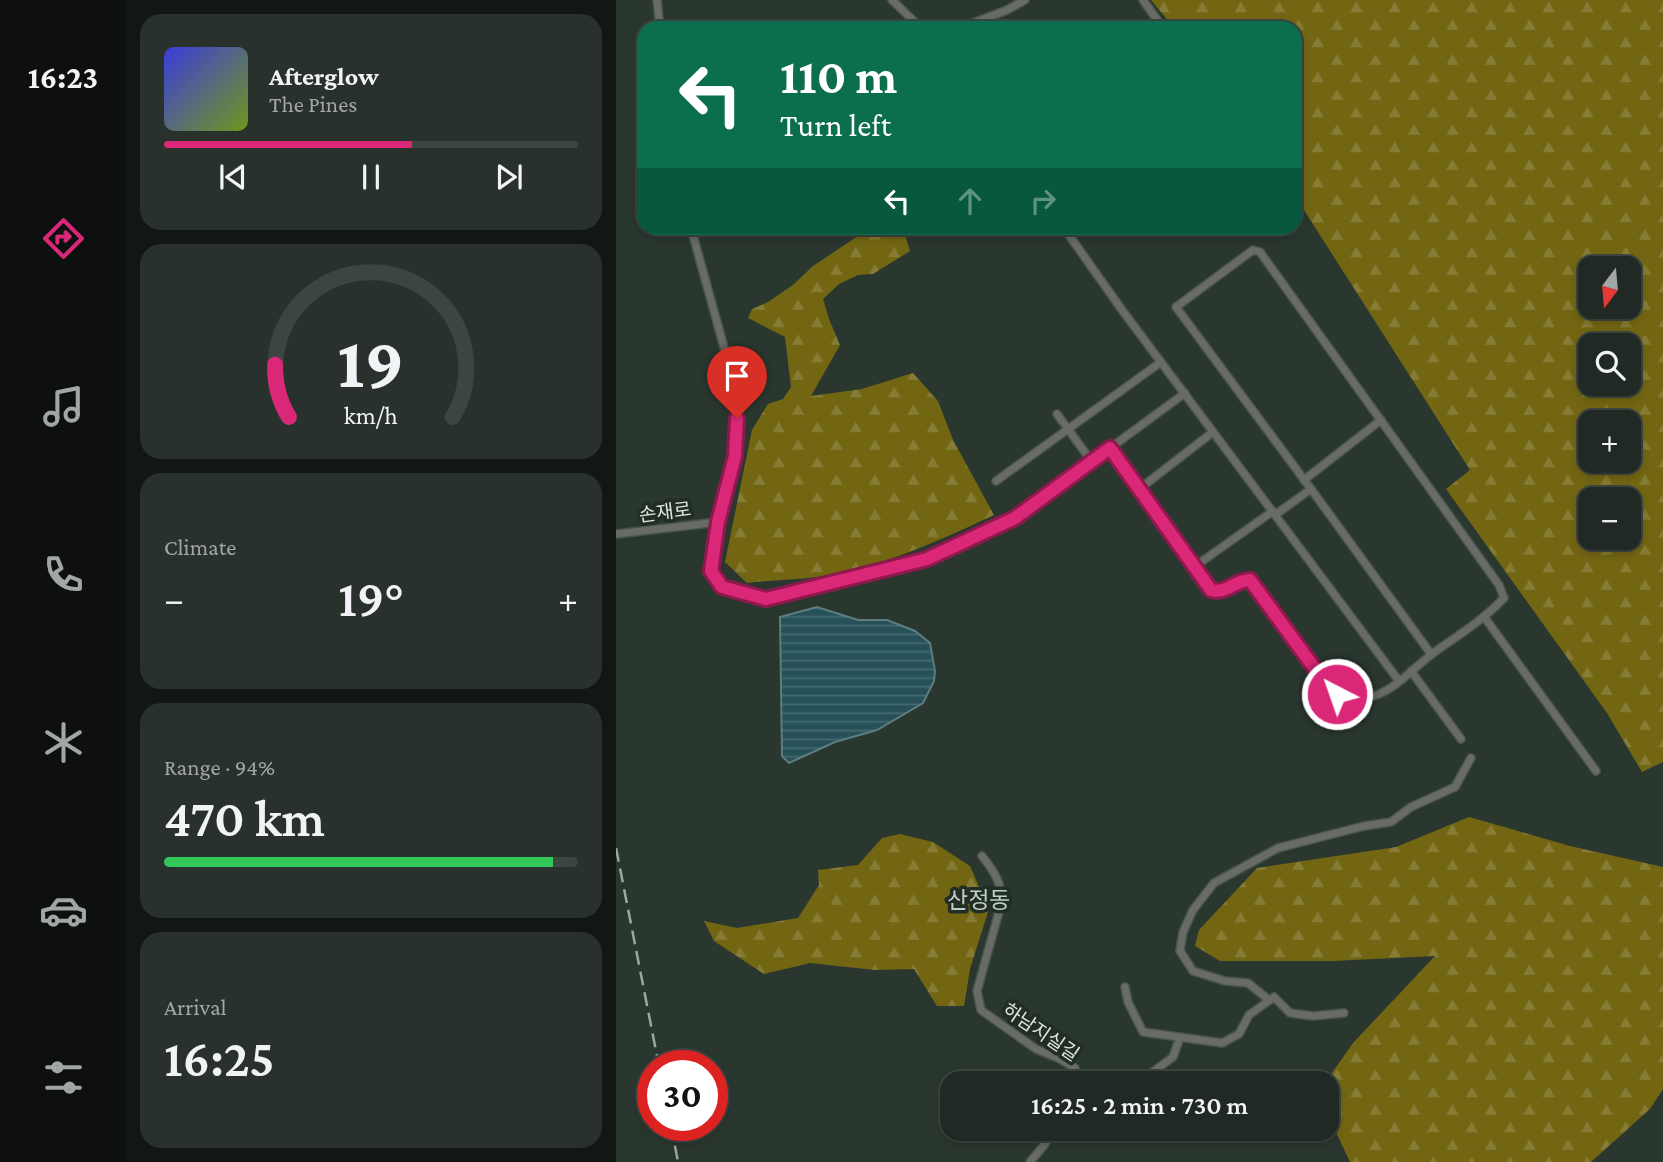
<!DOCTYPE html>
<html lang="en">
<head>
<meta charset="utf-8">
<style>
  body { margin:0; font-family:"Crimson Pro","Noto Sans KR",serif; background:#28312b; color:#f1f3f6; height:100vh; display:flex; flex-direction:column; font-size:26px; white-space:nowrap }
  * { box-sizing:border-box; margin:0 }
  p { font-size:23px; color:#a2a6a6 }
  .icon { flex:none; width:38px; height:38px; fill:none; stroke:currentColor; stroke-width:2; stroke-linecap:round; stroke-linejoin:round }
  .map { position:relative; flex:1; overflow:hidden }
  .sheet { display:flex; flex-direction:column; gap:14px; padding:14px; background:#121713; width:490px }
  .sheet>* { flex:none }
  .hud { position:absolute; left:21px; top:21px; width:665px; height:214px; border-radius:21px; box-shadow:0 4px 10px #0003,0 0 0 2px #3d4541; background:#0b6e4f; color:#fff; overflow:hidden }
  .needle { width:46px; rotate:196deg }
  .fabs { position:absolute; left:962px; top:256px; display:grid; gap:14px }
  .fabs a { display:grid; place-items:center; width:63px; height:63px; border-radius:14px; background:#202923; box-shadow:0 4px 10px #0003,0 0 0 2px #3d4541; font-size:35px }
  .speed { position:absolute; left:21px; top:1050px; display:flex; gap:14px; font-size:35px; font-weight:700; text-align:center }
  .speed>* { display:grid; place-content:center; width:91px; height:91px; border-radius:50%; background:#202923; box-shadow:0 4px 10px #0003,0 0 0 2px #3d4541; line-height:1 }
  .speed .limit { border:10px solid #d22; background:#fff; color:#111 }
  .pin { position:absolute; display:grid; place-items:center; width:60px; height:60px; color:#fff; margin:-72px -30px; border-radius:50% 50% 50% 0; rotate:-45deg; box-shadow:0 0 7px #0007 }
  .pin .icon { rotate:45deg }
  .me { position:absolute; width:77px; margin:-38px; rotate:319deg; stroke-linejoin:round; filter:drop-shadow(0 0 5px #0008) }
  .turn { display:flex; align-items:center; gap:24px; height:147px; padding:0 28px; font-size:32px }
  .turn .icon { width:91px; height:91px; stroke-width:2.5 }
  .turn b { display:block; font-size:49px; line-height:60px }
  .lanes { display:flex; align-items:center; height:66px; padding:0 28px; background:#0003; justify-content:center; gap:35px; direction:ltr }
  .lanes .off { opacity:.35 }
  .big { font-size:52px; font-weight:600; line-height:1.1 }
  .sheet .widget { flex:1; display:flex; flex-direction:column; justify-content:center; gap:10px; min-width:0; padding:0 24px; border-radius:21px; background:#28312b }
  .sheet .dial { align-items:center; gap:0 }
  .dial svg { height:182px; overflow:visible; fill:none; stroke:#3d4541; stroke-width:7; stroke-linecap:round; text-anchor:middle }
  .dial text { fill:#f1f3f6; stroke:none }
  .song { display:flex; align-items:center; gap:21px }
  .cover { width:84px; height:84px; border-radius:10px; background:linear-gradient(135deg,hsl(240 70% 55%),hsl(80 70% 35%)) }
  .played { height:7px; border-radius:4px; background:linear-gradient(90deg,#db2777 60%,#3d4541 60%) }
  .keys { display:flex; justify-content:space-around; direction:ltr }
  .heat { display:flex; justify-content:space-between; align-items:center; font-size:38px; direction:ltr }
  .charge { height:10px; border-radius:5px; background:linear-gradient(90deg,#34c759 94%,#3d4541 0) }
  .trip { position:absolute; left:324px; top:1071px; width:399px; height:70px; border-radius:21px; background:#202923; box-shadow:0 4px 10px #0003,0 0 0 2px #3d4541; font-weight:600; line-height:70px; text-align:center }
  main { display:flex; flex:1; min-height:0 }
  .tabs { display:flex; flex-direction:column; width:126px; justify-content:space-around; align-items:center; background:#0d100e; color:#a2a6a6 }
  .tabs .icon { width:49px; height:49px }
  .tabs .on { color:#db2777 }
  .tabs b { font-size:32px; color:#f1f3f6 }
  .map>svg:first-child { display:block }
  .forest { fill:url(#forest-firs); fill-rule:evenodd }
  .water { fill:url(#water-rules); stroke:#5d7d80; stroke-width:2 }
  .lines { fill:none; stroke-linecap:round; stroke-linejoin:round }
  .minor-casing { stroke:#47534b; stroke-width:10 }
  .minor { stroke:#696c66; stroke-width:7 }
  .rail { stroke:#9da6a0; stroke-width:2.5; stroke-dasharray:14 7; stroke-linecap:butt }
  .route-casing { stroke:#8e194d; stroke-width:18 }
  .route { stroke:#db2777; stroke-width:12 }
  .labels { text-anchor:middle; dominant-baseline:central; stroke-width:7; stroke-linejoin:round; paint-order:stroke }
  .street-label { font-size:19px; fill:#dde5df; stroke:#212d25 }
  .quarter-label { font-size:23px; fill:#bfcfc4; stroke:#212d25 }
</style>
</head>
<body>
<main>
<nav class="tabs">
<b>16:23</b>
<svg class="icon on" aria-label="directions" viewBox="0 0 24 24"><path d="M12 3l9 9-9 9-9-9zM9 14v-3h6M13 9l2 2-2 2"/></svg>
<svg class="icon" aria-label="music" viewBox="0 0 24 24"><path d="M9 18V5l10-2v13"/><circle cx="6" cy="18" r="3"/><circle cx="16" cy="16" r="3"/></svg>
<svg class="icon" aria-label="phone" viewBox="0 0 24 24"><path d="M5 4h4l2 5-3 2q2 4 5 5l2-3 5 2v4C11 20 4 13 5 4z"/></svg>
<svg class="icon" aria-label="climate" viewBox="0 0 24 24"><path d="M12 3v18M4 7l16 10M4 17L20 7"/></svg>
<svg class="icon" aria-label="car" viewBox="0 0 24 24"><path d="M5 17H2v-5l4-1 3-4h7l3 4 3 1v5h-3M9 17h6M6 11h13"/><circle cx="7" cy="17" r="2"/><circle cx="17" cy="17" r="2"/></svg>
<svg class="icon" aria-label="filters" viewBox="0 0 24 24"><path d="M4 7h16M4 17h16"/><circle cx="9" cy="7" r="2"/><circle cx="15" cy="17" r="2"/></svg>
</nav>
<section class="sheet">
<div class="widget">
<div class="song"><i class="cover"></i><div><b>Afterglow</b><p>The Pines</p></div></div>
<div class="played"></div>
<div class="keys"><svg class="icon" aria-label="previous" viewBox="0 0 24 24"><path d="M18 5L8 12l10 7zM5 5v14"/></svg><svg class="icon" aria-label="pause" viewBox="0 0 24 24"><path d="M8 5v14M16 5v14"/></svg><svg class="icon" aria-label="next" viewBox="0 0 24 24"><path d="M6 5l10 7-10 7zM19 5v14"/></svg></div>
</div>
<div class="widget dial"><svg viewBox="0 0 100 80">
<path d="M14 69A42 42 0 1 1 86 69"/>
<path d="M14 69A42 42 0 0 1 8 46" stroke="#db2777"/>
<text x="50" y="56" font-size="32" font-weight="700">19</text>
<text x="50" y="72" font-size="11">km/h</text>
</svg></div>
<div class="widget"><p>Climate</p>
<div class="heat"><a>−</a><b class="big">19°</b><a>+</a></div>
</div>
<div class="widget"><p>Range · 94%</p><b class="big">470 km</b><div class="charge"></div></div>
<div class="widget"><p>Arrival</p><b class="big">16:25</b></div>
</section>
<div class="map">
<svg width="1047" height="1162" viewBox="0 0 1047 1162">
  <defs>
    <pattern id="forest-firs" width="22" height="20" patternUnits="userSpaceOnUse" patternTransform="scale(1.75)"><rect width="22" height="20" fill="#736613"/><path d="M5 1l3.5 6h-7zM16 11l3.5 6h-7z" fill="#867c35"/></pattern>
    <pattern id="water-rules" width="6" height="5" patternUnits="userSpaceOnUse" patternTransform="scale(1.75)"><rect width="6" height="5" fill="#265158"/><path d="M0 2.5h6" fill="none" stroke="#456a70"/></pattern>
  </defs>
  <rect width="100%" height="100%" fill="#2a372f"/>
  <!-- forest -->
  <g class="forest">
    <path d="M 535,0 L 1047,0 L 1047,762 L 1026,772 L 991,713 L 830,489 L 854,470 L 679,196 L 679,28 L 558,28 ZM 975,268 L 1013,268 L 1013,306 L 975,306 ZM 975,345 L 1013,345 L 1013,383 L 975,383 ZM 975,422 L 1013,422 L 1013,460 L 975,460 ZM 975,499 L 1013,499 L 1013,537 L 975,537 Z"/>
    <path d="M 254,228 L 287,228 L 294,251 L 257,274 L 242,275 L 223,284 L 207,299 L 213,319 L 224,345 L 195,396 L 246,389 L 297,373 L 322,401 L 337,440 L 378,515 C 321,542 263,568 201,577 C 178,580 154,580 131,583 L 109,562 L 136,430 L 152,404 L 167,399 L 175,387 L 169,337 L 132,318 L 136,309 L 152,302 L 177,285 L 197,266 Z"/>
    <path d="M 853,817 L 954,846 L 1047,867 L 1047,1089 L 1034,1109 L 975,1162 L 734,1162 L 711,1113 L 709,1083 L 737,1043 L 819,956 L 717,961 L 604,961 L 579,946 L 583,930 L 641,868 L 780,847 Z"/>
    <path d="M 284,834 L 317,842 L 354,866 L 367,896 L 372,912 L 354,969 L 348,1006 L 321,1006 L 298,969 L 259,970 L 194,963 L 148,974 L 98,941 L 88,921 L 121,928 L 182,918 L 203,885 L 202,870 L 242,865 L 266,838 Z"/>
  </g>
  <!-- water -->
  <path class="water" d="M 201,607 L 242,620 L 271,620 L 299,631 L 314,643 L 319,671 L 318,681 L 307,703 L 261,730 L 219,742 L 173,763 L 166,756 L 164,617 Z"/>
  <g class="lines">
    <defs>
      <g id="minor">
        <path d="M 41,0 L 44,28"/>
        <path d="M 276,0 L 305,28"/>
        <path d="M 527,0 L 547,28"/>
        <path d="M 344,28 L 391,10 L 409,0"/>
        <path d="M 75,228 L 117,380 L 121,418 L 119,456 L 102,522 L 95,571 L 105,587 L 150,599 L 311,559 L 399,518 L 569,393"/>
        <path d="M 448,228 L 506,310 L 783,681"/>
        <path d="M 441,414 L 476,462"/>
        <path d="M 494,448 L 595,590 C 611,594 619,580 634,580 L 713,688 C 722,695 737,699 749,698 C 775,695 796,669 816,654 C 841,636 866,621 888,598 L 883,585 L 644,252 L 637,250 L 560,307 L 695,489 L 659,515"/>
        <path d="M 688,480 L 765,420"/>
        <path d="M 380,481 L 545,362"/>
        <path d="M 695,489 L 815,654"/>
        <path d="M 522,490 L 597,432"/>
        <path d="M 0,534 L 102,522"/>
        <path d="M 578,567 L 657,511"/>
        <path d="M 869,618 L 980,771"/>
        <path d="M 795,671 L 845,739"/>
        <path d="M 366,856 C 378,871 385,882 386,901 L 361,991 L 365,1010 L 420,1049 L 442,1058 L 459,1068 L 459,1083"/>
        <path d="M 509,987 L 512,1002 L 527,1032 L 606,1043 L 623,1034 L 633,1015 L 658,997 L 674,1013 L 697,1016 L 728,1013"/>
        <path d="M 653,1000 L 632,983 L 609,981 L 577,971 L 564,951 L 567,932 L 577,910 L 598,883 L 662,848 L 748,826 L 775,822 L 795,807 L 839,787 L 855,758"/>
        <path d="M 522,1083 L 557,1057 L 564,1037"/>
        <path d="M 414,1162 L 429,1144 L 437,1129"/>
      </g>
    </defs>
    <!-- minor casing -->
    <use href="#minor" class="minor-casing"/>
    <!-- minor -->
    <use href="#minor" class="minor"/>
    <!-- rail -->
    <g class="rail">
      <path d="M 0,848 L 43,1066"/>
      <path d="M 55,1125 L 62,1162"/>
    </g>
  </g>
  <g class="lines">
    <defs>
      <path id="route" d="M 121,418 L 119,456 L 102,522 L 95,571 L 106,587 L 150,599 L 311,559 L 399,518 L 494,448 L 595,590 C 611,594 619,580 634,580 L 713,688 L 721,694"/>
    </defs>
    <!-- route casing -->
    <use href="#route" class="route-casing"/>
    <!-- route -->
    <use href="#route" class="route"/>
  </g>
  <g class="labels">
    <!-- street labels -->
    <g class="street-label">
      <text transform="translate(49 512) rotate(-7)">손재로</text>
      <text transform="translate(425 1032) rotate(34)">하남지실길</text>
    </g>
    <!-- quarter labels -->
    <g class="quarter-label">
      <text x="363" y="900">산정동</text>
    </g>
  </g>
</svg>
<div class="fabs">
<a><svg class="needle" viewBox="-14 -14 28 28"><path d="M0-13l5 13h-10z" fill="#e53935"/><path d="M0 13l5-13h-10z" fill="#a2a6a6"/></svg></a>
<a><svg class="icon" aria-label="search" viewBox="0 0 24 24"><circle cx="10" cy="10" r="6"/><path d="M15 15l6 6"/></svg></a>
<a>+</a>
<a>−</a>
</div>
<div class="speed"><div class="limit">30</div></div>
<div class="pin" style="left:121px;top:418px;background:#d93025"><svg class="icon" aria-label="arrive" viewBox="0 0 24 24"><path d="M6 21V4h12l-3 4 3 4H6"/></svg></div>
<svg class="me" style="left:721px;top:694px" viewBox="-20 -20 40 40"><circle r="17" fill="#db2777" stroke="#fff" stroke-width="3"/><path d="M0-11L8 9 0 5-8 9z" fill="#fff"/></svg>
<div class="trip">16:25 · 2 min · 730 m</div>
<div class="hud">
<div class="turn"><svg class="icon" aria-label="left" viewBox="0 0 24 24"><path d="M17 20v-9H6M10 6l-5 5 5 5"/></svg><div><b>110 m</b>Turn left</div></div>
<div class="lanes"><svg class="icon" aria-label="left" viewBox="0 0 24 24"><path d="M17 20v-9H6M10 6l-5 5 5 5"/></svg><svg class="icon off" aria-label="ahead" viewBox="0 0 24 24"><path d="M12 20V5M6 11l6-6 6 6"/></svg><svg class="icon off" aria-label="right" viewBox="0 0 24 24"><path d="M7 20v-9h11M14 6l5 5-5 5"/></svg></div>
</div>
</div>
</main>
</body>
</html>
